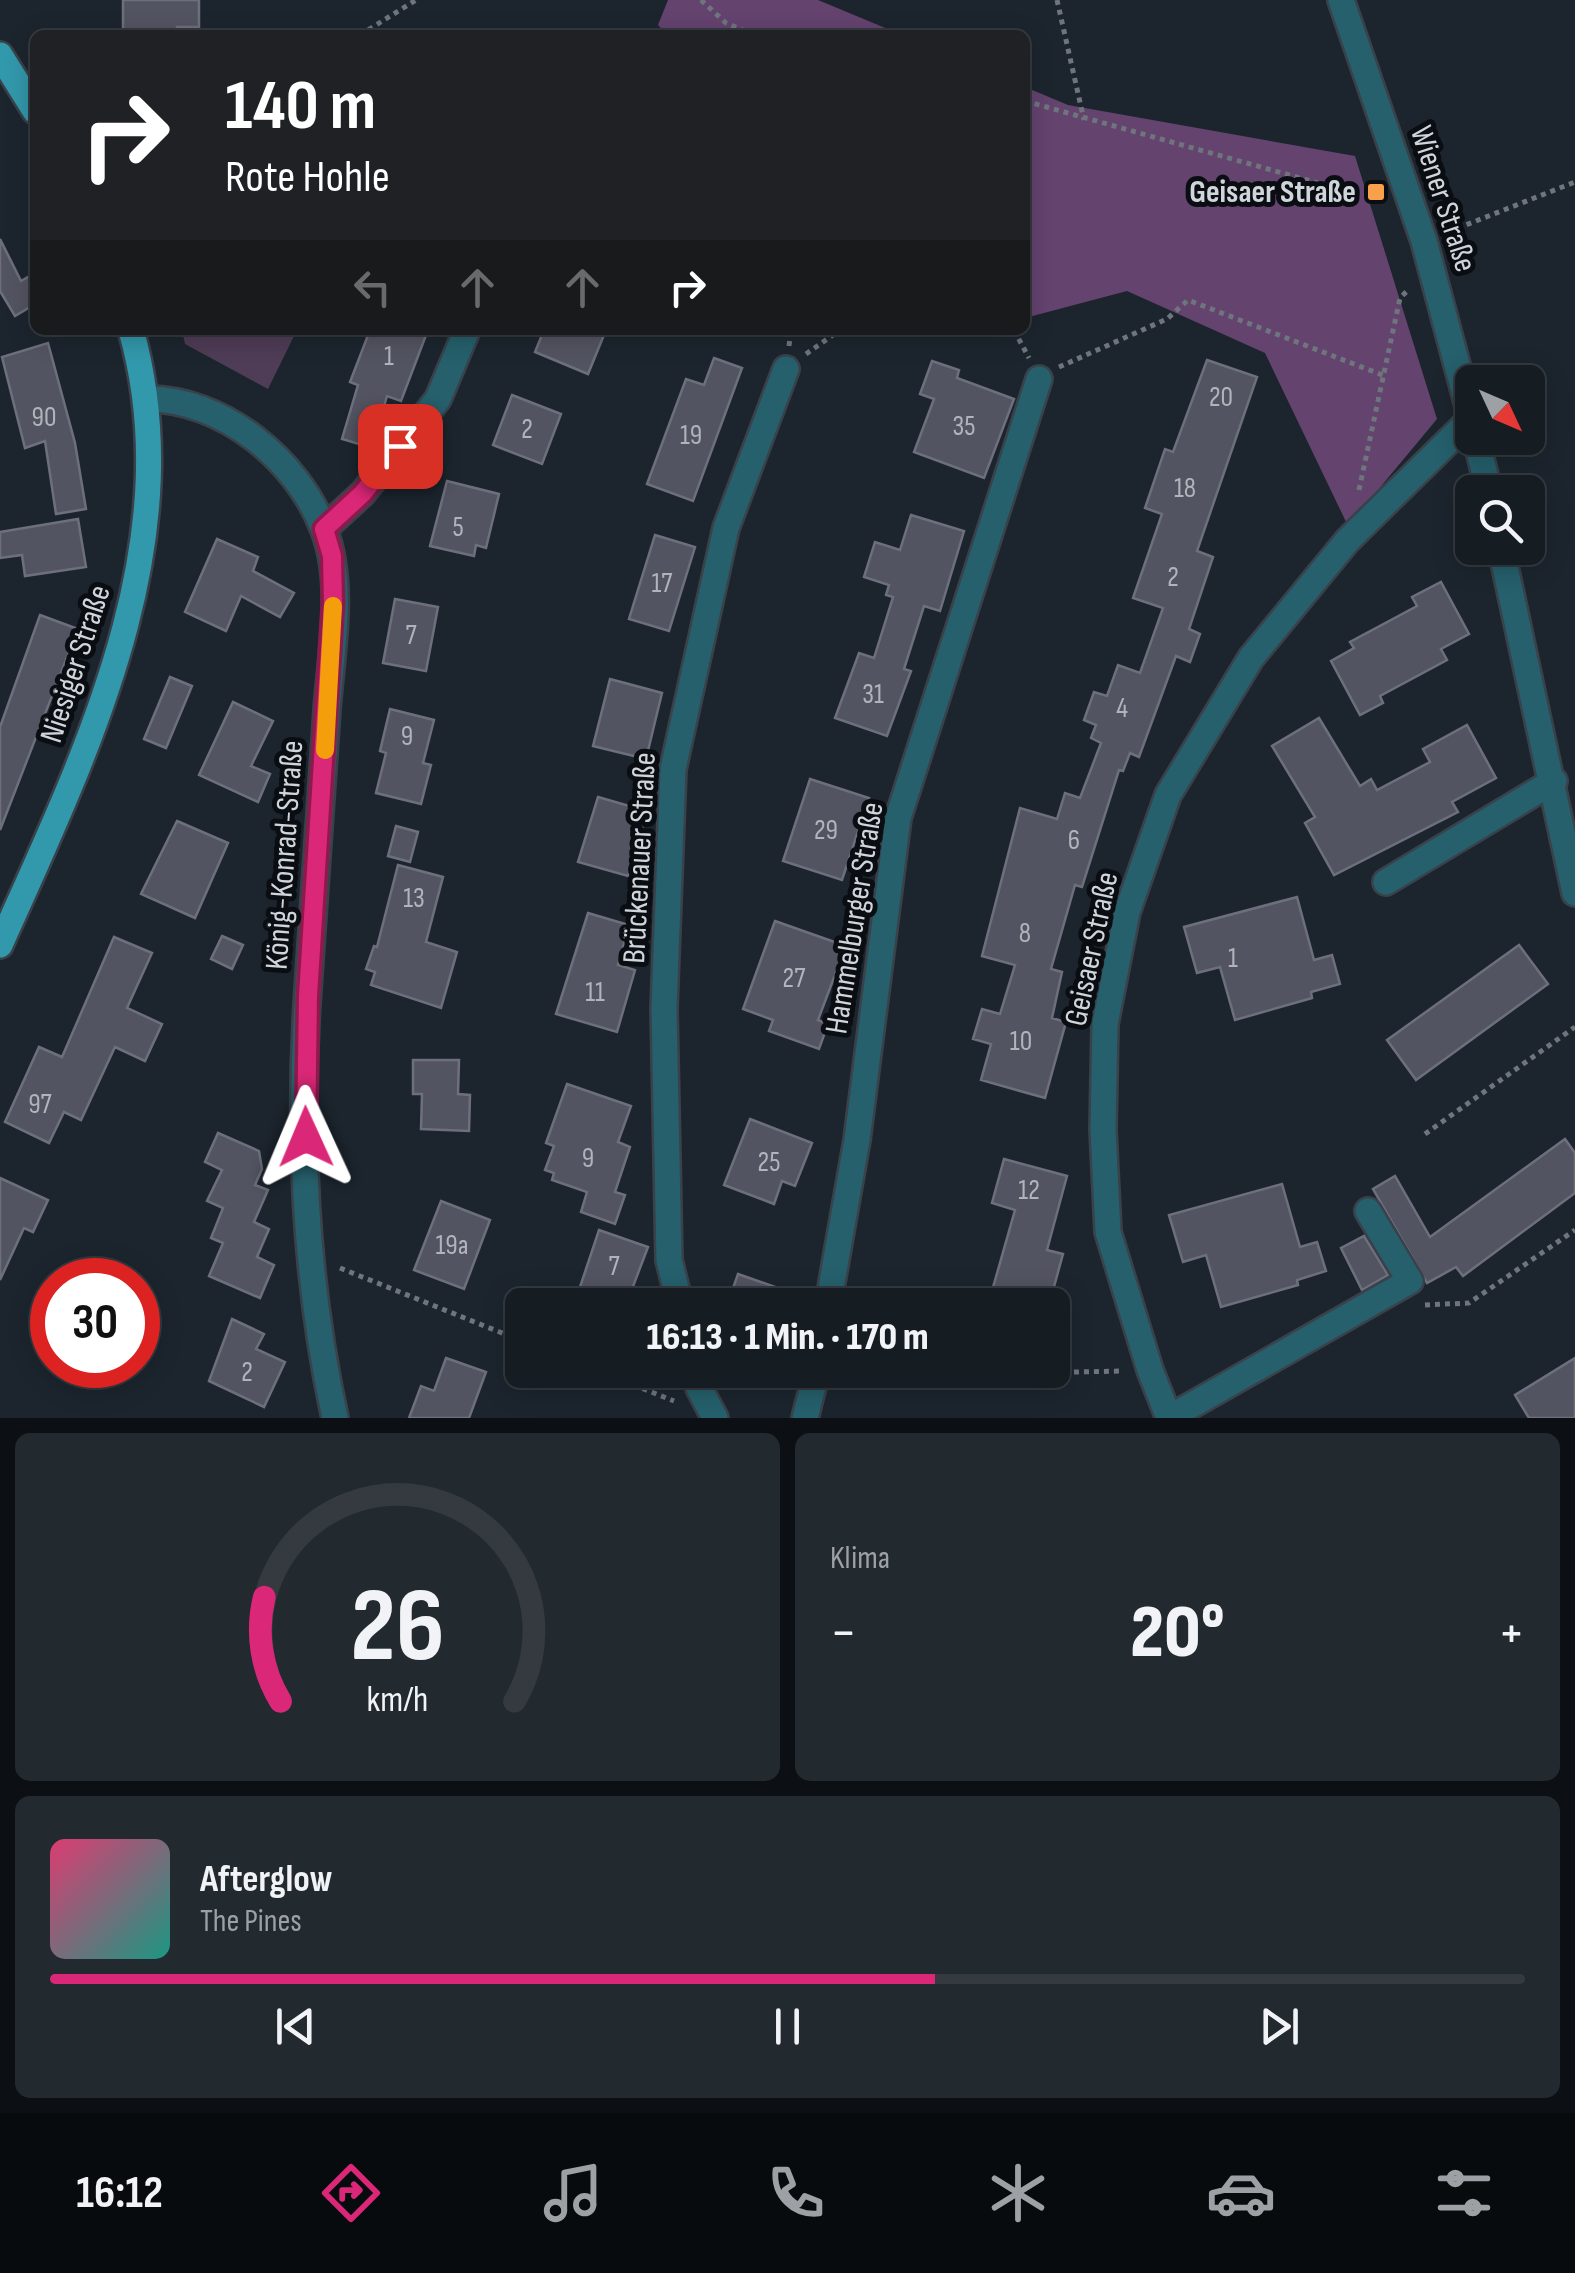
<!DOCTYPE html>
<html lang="de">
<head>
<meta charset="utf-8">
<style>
  body { margin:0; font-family:"Sofia Sans Condensed",sans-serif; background:#22292f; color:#f1f3f6; height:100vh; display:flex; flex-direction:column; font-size:38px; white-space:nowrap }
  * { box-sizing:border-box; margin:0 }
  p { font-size:32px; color:#9da1a5 }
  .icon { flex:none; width:55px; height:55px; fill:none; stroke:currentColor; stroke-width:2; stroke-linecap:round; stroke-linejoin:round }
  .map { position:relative; height:1418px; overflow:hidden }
  .panel { display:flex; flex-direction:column; gap:15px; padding:15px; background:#0c0f13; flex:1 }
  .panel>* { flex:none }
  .banner { position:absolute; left:30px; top:30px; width:1000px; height:305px; border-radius:15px; box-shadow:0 5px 25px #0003,0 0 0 2px #343a40; background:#202124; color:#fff; overflow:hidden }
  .needle { width:65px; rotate:134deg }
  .controls { position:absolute; left:1455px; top:365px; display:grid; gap:20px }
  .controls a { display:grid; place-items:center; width:90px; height:90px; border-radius:15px; background:#151c22; box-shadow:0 5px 25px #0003,0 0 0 2px #343a40; font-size:50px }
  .speed { position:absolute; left:30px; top:1258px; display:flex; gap:20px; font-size:50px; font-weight:700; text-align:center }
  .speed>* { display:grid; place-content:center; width:130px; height:130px; border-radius:50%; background:#151c22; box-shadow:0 5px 25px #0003,0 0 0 2px #343a40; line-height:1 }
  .speed .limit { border:15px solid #d22; background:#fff; color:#111 }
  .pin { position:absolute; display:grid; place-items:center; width:85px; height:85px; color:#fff; margin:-42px; border-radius:20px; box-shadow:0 5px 15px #0006 }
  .me { position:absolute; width:110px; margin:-55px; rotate:359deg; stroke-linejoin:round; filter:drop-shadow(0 0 8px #0008) }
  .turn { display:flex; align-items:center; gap:35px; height:210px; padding:0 30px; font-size:45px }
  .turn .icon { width:130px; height:130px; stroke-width:2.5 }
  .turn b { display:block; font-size:70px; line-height:85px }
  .lanes { display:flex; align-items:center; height:95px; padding:0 30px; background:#0003; justify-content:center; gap:50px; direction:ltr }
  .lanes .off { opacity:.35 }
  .big { font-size:75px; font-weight:800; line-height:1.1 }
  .panel .tile { flex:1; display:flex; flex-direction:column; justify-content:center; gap:15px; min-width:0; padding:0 35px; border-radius:15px; background:#22292f }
  .panel .dial { align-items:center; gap:0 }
  .dial svg { height:260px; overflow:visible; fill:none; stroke:#343a40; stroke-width:7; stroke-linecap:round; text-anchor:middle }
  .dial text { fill:#f1f3f6; stroke:none }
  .song { display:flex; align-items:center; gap:30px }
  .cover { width:120px; height:120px; border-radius:15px; background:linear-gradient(135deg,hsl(340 70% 55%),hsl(170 70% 35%)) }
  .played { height:10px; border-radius:5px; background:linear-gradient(90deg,#db2777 60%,#343a40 60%) }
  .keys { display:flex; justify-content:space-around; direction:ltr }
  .heat { display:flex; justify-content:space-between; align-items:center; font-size:55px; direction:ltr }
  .panel .tiles { flex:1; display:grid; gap:15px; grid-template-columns:1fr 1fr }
  .tile:last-child { grid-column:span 2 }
  .trip { position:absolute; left:505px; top:1288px; width:565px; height:100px; border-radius:15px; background:#151c22; box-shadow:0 5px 25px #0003,0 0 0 2px #343a40; font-weight:800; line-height:100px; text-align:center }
  .menu { display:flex; height:160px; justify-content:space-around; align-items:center; background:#080b0e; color:#9da1a5 }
  .menu .icon { width:70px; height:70px }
  .menu .active { color:#db2777 }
  .menu b { font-size:45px; color:#f1f3f6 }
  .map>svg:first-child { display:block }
  .green { fill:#4f3c56 }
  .forest { fill:#64436f }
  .building { fill:#535461; stroke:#6e6f7d; stroke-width:2.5 }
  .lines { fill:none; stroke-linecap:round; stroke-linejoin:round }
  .minor-casing { stroke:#39414a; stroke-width:30 }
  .major-casing { stroke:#39414a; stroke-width:30 }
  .path { stroke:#6e757d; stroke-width:5; stroke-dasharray:5 5; stroke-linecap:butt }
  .minor { stroke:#25606c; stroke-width:25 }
  .major { stroke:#3298ab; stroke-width:25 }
  .route-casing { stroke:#8e194d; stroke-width:25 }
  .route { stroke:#db2777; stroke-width:18 }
  .slow { stroke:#f59e0b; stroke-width:18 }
  .poi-dot { fill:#f9a04c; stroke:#0a0e12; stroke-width:4 }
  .labels { text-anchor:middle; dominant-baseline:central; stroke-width:10; stroke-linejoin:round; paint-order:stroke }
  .number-label { font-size:28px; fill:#b0b5bc }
  .poi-label { font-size:32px; font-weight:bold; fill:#cfd5db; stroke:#0a0e12; text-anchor:end }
  .street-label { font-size:32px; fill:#cfd5db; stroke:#0a0e12 }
</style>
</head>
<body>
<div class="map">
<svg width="1575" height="1418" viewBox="0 0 1575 1418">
  <rect width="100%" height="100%" fill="#1c252e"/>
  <!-- green -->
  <path class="green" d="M 182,330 L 297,330 L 268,389 L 185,344 Z"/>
  <!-- forest -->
  <g class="forest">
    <path d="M 668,0 L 818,0 L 902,35 L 667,35 L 658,25 Z"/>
    <path d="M 1025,87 L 1068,105 L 1355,156 L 1437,419 L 1348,526 L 1265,353 L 1127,291 L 1025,318 Z"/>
  </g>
  <!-- building -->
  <g class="building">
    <path d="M 123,0 L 199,0 L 199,27 L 177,27 L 177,35 L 123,35 Z"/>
    <path d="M 0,239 L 21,281 L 35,273 L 35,304 L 15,316 L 0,291 Z"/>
    <path d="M 370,330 L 428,330 L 401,401 L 387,396 L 372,448 L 342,439 L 358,385 L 350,382 Z"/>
    <path d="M 544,330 L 606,330 L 588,374 L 535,352 Z"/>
    <path d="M 48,343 L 75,443 L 86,509 L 56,514 L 45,441 L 25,448 L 2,357 Z"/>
    <path d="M 714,358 L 742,368 L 693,501 L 647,484 L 686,379 L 704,385 Z"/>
    <path d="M 1207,360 L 1257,377 L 1197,551 L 1213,557 L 1189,629 L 1200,634 L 1190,662 L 1176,656 L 1139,757 L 1130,753 L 1123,771 L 1119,770 L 1082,887 L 1075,885 L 1051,969 L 1062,972 L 1052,1018 L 1066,1022 L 1045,1098 L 981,1080 L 991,1044 L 973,1039 L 982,1009 L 1000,1014 L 1015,965 L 982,956 L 1020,808 L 1057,819 L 1065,793 L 1080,798 L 1101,743 L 1091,738 L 1096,725 L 1084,720 L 1094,692 L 1107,696 L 1118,665 L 1140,673 L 1163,608 L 1133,598 L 1162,514 L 1145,508 L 1165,449 L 1173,452 Z"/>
    <path d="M 932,361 L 959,370 L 957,378 L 1014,399 L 984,478 L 914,452 L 934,399 L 920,394 Z"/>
    <path d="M 512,395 L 561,414 L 542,464 L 493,445 Z"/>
    <path d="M 447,481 L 499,494 L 486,548 L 476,545 L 474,556 L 430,546 Z"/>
    <path d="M 911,515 L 964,531 L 940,611 L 924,606 L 904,669 L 911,671 L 887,736 L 835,718 L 859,653 L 874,658 L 893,597 L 886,595 L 889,585 L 864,577 L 875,542 L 900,550 Z"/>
    <path d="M 78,519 L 86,567 L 25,576 L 22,555 L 0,558 L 0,532 Z"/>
    <path d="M 655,535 L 695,547 L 669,631 L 629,619 Z"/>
    <path d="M 217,539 L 258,557 L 253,571 L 294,593 L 280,617 L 241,596 L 226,631 L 185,612 Z"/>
    <path d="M 1441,582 L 1469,634 L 1441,649 L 1447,660 L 1380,696 L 1383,703 L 1360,715 L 1331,661 L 1354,648 L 1350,642 L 1417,606 L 1412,597 Z"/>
    <path d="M 395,599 L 438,607 L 426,671 L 383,663 Z"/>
    <path d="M 40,615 L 78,629 L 0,830 L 0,727 Z"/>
    <path d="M 170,677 L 192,686 L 166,748 L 144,739 Z"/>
    <path d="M 610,679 L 662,693 L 646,759 L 593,746 Z"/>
    <path d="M 233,702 L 273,721 L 251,766 L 270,774 L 258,802 L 199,775 Z"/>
    <path d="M 390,709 L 434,720 L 423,763 L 431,765 L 421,804 L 376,793 L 386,753 L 380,751 Z"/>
    <path d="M 1319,718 L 1360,786 L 1371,779 L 1377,790 L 1430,762 L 1423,749 L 1467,725 L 1496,778 L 1452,802 L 1458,812 L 1334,875 L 1305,823 L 1315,817 L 1272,746 Z"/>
    <path d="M 810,779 L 869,798 L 842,880 L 783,861 Z"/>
    <path d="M 598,797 L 647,811 L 628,876 L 578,862 Z"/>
    <path d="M 177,821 L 228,843 L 195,918 L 141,894 Z"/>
    <path d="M 396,826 L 418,832 L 410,862 L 388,856 Z"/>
    <path d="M 398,865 L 443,877 L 426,942 L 457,952 L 441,1008 L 371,985 L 375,972 L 366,969 L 374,946 L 377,947 Z"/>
    <path d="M 1297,897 L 1314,960 L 1332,955 L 1340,984 L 1311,992 L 1312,998 L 1235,1020 L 1220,967 L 1197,973 L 1184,927 Z"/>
    <path d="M 588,913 L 629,925 L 618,965 L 635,970 L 617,1032 L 556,1014 Z"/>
    <path d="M 775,921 L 846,946 L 818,1020 L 828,1024 L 819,1049 L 769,1031 L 773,1020 L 743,1009 Z"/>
    <path d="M 222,936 L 243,945 L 232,969 L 211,959 Z"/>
    <path d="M 114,937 L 152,953 L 127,1008 L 162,1024 L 145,1061 L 115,1047 L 81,1120 L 64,1112 L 49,1143 L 5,1122 L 39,1047 L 62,1057 Z"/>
    <path d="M 1519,945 L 1548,984 L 1416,1080 L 1387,1040 Z"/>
    <path d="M 413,1060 L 459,1060 L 458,1094 L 470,1095 L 469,1131 L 421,1129 L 422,1094 L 413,1094 Z"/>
    <path d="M 567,1084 L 631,1106 L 618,1142 L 630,1147 L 615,1192 L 625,1195 L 615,1224 L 581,1212 L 587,1192 L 552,1180 L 554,1173 L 545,1170 L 554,1146 L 546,1143 Z"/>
    <path d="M 750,1119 L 812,1143 L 795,1186 L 782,1181 L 774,1204 L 724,1185 Z"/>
    <path d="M 218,1133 L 259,1151 L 262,1169 L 255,1185 L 268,1190 L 254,1222 L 269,1229 L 257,1257 L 274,1265 L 260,1298 L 209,1276 L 223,1243 L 211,1238 L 223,1208 L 207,1201 L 222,1170 L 205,1162 Z"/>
    <path d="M 1565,1139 L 1575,1153 L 1575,1193 L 1463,1276 L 1456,1267 L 1427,1283 L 1373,1189 L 1395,1176 L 1430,1237 Z"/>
    <path d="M 1004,1159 L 1067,1176 L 1047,1250 L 1063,1254 L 1049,1305 L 988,1305 L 1015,1210 L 992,1203 Z"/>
    <path d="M 0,1178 L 48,1200 L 33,1232 L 24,1228 L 0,1280 Z"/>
    <path d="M 1282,1184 L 1300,1247 L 1317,1242 L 1326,1271 L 1297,1280 L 1298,1285 L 1221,1307 L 1206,1255 L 1183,1262 L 1169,1215 Z"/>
    <path d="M 441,1201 L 490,1220 L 464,1289 L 414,1270 Z"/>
    <path d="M 599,1230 L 648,1247 L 626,1305 L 574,1305 Z"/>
    <path d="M 1364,1236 L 1388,1275 L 1362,1290 L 1341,1248 Z"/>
    <path d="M 738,1274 L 812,1300 L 812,1305 L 727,1305 Z"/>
    <path d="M 232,1319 L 264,1334 L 256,1349 L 285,1362 L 264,1407 L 209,1381 Z"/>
    <path d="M 446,1358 L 486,1372 L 469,1418 L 409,1418 L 421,1386 L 434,1391 Z"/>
    <path d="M 1575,1358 L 1575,1418 L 1529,1418 L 1515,1395 Z"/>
  </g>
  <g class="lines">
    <defs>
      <g id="minor">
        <path d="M 1341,0 L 1424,241 L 1472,421"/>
        <path d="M 146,399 C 222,398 298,460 324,530 C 345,584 331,654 327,710 C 321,803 315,896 308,989 C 298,1130 305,1280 335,1418"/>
        <path d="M 1476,438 L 1489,492"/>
        <path d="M 324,529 L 363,493 L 438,399 L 467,330"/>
        <path d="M 1501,548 L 1575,893"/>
        <path d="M 1386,882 L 1554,781"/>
        <path d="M 1368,1211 L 1410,1281 L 1169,1418 L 1150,1370 L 1108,1232 L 1103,1130 L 1105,1024 L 1127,912 L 1168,795 L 1251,658 L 1347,541 L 1472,418"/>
        <path d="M 680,1305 L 669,1260 L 664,1008 L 673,769 L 726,528 L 786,369"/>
        <path d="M 828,1305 L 857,1140 L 898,818 L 1039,379"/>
        <path d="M 695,1370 L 699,1388 L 715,1418"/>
        <path d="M 805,1418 L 817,1370"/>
      </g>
      <g id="major">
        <path d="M 0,55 L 35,111"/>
        <path d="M 0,945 C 85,755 191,543 131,330"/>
      </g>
    </defs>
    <!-- minor casing -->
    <use href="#minor" class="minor-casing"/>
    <!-- major casing -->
    <use href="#major" class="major-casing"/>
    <!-- path -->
    <g class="path">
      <path d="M 701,0 L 726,23 L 754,35"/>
      <path d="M 1057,0 L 1084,120"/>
      <path d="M 360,35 L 416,0"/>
      <path d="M 1025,101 L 1318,183"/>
      <path d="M 1448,232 L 1575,182"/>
      <path d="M 1014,330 L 1029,358"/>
      <path d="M 789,346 L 791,330"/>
      <path d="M 806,354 L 840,330"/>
      <path d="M 1059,367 L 1167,319 L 1188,300 L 1385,376"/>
      <path d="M 1359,490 L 1400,298 L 1409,289"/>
      <path d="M 1425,1134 L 1575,1027"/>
      <path d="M 340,1268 L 522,1341"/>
      <path d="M 1425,1305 L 1469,1303 L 1575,1230"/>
      <path d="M 596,1370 L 674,1401"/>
      <path d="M 844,1377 L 1123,1371"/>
    </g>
    <!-- minor -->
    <use href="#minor" class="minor"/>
    <!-- major -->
    <use href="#major" class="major"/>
  </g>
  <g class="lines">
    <defs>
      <path id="route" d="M 306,1137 L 308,996 L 333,603 L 332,556 L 324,529 L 363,493 L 400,446"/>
    </defs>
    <!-- route casing -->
    <use href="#route" class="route-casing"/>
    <!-- route -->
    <use href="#route" class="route"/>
    <!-- slow -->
    <path class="slow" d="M 325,750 L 333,606"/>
  </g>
  <!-- markers -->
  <rect class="poi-dot" x="1366" y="182" width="20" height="20" rx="5"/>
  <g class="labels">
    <!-- number labels -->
    <g class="number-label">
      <text x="389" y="356">1</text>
      <text x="1221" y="397">20</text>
      <text x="44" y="417">90</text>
      <text x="964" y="426">35</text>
      <text x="527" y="429">2</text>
      <text x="691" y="435">19</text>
      <text x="1185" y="488">18</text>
      <text x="458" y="527">5</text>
      <text x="1173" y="577">2</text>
      <text x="662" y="583">17</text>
      <text x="411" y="635">7</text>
      <text x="873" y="694">31</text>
      <text x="1122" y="708">4</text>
      <text x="407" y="736">9</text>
      <text x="826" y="830">29</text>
      <text x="1074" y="840">6</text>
      <text x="414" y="898">13</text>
      <text x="1025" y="933">8</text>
      <text x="1233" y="958">1</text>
      <text x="794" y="978">27</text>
      <text x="595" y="992">11</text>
      <text x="1021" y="1041">10</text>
      <text x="40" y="1104">97</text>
      <text x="588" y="1158">9</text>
      <text x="769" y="1162">25</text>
      <text x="1029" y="1190">12</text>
      <text x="452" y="1245">19a</text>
      <text x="614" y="1266">7</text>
      <text x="247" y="1372">2</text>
    </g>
    <!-- poi labels -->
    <g class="poi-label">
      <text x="1356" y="192">Geisaer Straße</text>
    </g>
    <!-- street labels -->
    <g class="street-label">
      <text transform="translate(1443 199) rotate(72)">Wiener Straße</text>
      <text transform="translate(76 664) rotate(-72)">Niesiger Straße</text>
      <text transform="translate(285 855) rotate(-86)">König-Konrad-Straße</text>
      <text transform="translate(640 858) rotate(-87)">Brückenauer Straße</text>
      <text transform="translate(855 918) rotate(-81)">Hammelburger Straße</text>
      <text transform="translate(1092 949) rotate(-78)">Geisaer Straße</text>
    </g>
  </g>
</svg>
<div class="controls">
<a><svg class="needle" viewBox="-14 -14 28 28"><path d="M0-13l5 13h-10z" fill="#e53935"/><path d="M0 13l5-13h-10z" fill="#9da1a5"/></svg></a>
<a><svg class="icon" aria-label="search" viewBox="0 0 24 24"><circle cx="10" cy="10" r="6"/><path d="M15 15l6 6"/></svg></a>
</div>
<div class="speed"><div class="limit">30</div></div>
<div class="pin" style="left:400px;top:446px;background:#d93025"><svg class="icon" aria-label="arrive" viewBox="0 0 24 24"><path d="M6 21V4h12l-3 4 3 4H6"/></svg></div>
<svg class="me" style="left:306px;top:1137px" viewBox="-20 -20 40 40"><path d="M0-17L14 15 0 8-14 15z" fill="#db2777" stroke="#fff" stroke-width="4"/></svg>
<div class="trip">16:13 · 1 Min. · 170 m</div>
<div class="banner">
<div class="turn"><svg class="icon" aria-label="right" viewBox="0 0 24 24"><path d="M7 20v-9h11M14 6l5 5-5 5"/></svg><div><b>140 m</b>Rote Hohle</div></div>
<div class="lanes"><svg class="icon off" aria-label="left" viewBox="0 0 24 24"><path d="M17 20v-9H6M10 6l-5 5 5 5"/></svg><svg class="icon off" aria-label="ahead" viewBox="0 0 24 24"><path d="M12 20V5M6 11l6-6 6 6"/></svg><svg class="icon off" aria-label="ahead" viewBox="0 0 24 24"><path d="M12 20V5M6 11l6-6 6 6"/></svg><svg class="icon" aria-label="right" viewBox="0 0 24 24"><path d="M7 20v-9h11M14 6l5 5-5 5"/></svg></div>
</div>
</div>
<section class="panel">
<div class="tiles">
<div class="tile dial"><svg viewBox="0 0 100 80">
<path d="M14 69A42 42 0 1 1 86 69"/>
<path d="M14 69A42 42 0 0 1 9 37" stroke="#db2777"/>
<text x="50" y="56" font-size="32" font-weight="700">26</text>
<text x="50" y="72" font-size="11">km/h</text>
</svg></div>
<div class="tile"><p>Klima</p>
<div class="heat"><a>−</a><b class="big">20°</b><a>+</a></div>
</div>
<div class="tile">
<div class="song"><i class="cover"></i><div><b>Afterglow</b><p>The Pines</p></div></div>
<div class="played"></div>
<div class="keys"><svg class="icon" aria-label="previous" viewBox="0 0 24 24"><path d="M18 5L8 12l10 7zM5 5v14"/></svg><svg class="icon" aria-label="pause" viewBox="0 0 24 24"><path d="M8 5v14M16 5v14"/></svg><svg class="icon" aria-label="next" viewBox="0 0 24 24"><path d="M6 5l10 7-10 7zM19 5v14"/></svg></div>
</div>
</div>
</section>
<nav class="menu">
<b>16:12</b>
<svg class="icon active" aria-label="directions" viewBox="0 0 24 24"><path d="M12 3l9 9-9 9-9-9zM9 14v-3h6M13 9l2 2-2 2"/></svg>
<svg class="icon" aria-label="music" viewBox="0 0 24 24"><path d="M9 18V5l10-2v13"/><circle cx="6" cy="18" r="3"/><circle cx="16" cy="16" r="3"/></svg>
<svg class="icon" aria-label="phone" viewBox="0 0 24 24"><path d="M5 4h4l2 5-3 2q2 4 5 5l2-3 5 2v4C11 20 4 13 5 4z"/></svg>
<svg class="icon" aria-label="climate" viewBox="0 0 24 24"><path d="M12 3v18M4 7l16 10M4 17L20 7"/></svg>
<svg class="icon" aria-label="car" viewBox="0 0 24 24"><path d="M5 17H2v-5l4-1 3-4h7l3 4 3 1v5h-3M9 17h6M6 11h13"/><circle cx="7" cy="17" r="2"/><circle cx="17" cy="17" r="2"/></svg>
<svg class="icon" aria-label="filters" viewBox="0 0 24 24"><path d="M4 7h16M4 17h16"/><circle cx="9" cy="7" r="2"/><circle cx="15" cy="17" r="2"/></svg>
</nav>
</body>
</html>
